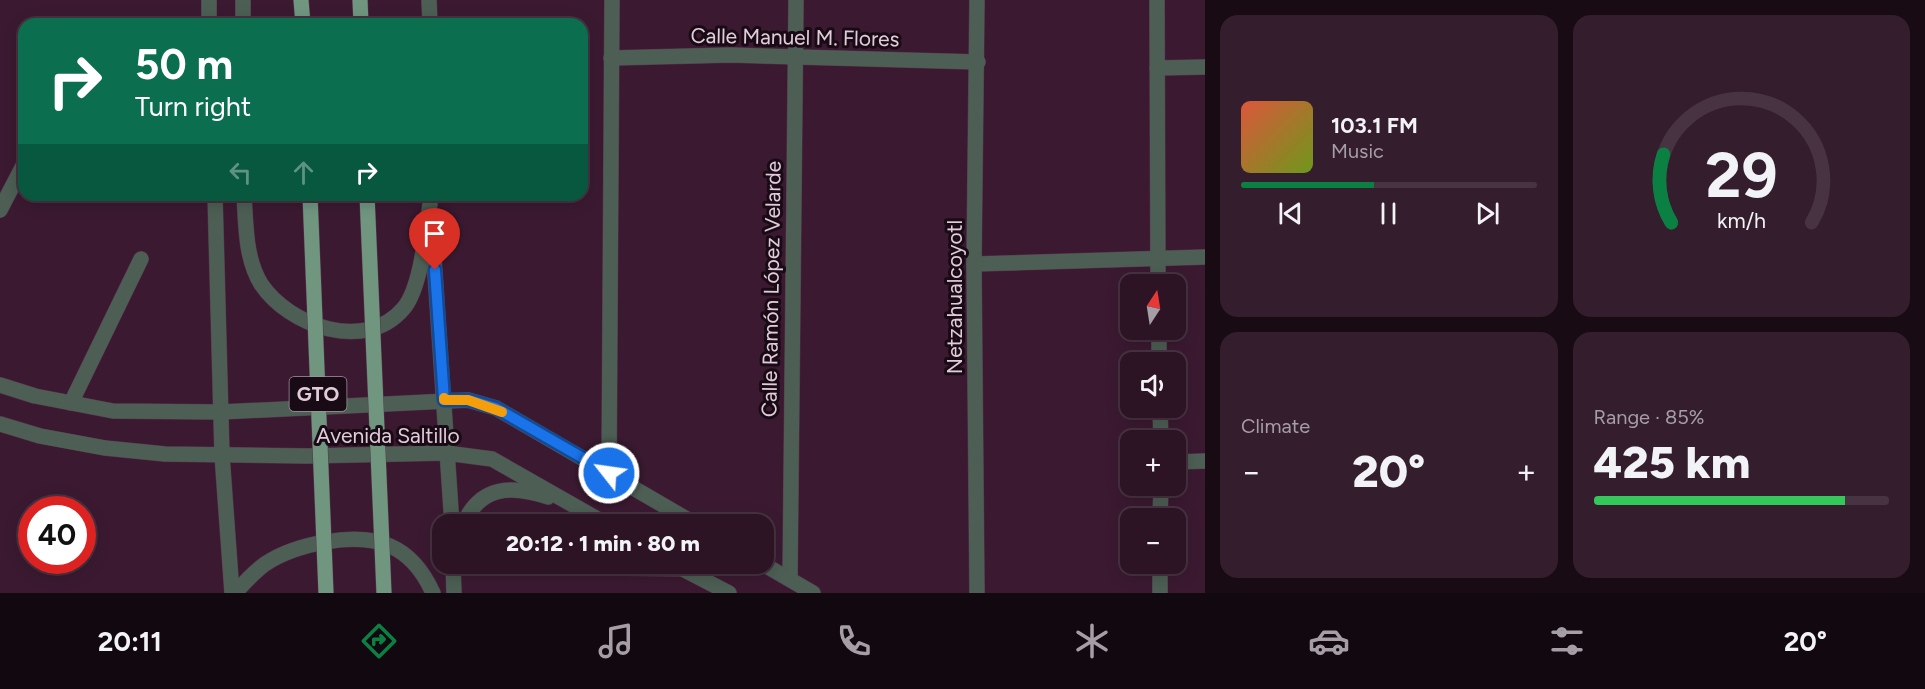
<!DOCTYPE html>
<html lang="en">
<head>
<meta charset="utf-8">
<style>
  body { margin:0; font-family:Figtree,sans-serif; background:#341d2d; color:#f1f3f6; height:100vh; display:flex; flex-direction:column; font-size:22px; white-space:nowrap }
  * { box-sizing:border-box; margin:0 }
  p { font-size:20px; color:#a69ea7 }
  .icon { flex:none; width:33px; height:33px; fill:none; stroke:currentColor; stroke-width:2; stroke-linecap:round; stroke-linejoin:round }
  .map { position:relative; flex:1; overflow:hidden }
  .details { display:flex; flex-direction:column; gap:15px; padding:15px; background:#180b14; width:720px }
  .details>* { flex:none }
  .guide { position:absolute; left:18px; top:18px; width:570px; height:183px; border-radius:18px; box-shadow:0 3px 15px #0003,0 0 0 2px #483342; background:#0b6e4f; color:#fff; overflow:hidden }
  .needle { width:39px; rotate:12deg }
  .controls { position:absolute; left:1120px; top:274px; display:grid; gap:12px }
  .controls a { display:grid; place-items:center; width:66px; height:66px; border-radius:12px; background:#2c1425; box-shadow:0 3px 15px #0003,0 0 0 2px #483342; font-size:30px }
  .speed { position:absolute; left:18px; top:496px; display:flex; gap:12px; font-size:30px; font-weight:700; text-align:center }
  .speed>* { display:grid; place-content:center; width:78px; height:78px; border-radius:50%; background:#2c1425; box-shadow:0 3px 15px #0003,0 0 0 2px #483342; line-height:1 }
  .speed .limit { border:9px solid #d22; background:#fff; color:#111 }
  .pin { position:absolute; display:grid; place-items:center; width:51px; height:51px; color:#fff; margin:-62px -26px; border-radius:50% 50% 50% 0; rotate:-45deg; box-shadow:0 0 6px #0007 }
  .pin .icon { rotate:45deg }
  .me { position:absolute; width:66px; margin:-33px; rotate:300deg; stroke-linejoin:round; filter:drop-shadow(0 0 4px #0008) }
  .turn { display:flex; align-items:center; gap:21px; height:126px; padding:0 18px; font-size:27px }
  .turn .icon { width:78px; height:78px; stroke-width:2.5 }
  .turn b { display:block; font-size:42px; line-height:51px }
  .lanes { display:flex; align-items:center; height:57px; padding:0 18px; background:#0003; justify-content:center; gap:30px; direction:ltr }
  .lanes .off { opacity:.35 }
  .big { font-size:45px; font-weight:800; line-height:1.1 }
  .details .widget { flex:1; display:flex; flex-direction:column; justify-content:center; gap:9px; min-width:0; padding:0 21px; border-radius:18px; background:#341d2d }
  .details .dial { align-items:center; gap:0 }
  .dial svg { height:156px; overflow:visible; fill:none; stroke:#483342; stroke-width:7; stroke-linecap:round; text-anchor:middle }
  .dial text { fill:#f1f3f6; stroke:none }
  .song { display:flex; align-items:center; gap:18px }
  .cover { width:72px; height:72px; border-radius:9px; background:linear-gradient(135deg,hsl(10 70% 55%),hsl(80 70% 35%)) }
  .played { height:6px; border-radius:3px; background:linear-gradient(90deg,#0b8043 45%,#483342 45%) }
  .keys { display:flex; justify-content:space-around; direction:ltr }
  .heat { display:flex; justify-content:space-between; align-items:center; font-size:33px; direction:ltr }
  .charge { height:9px; border-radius:4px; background:linear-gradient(90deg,#34c759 85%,#483342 0) }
  .details .tiles { flex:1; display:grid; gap:15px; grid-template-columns:repeat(2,1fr) }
  .trip { position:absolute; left:432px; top:514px; width:342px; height:60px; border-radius:18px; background:#2c1425; box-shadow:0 3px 15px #0003,0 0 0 2px #483342; font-weight:800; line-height:60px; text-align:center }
  .tabs { display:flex; height:96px; justify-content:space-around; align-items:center; background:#12080f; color:#a69ea7 }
  .tabs .icon { width:42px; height:42px }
  .tabs .current { color:#0b8043 }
  .tabs b { font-size:27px; color:#f1f3f6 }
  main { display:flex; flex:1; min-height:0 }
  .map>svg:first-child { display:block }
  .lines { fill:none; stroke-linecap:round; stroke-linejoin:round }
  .service-casing { stroke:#56364c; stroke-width:12 }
  .minor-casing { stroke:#56364c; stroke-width:16 }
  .tertiary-casing { stroke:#56364c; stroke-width:16 }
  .primary-casing { stroke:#56364c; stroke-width:16 }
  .service { stroke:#4d5f54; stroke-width:10 }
  .minor { stroke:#4d5f54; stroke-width:15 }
  .tertiary { stroke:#4d5f54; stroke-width:15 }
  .primary { stroke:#709680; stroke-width:15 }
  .primary-bridge-casing { stroke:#56364c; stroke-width:16; stroke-linecap:butt }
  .primary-bridge { stroke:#709680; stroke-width:15 }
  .route-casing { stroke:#114b97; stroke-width:15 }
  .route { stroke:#1a73e8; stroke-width:10 }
  .slow { stroke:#f59e0b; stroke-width:10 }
  .labels { text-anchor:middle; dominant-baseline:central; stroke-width:6; stroke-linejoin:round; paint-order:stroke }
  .shield { fill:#190b15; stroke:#a6929f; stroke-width:1.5 }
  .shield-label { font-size:20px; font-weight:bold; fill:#e2ccda }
  .street-label { font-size:21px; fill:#e2ccda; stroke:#190b15 }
</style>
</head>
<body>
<main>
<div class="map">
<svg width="1205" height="593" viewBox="0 0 1205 593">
  <rect width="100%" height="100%" fill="#3b1a31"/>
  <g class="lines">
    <defs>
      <path id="service" d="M 453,567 L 684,571"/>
      <g id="minor">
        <path d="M 1157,0 L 1158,285"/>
        <path d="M 611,58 L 731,55 L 978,62"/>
        <path d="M 1157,68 L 1205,67"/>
        <path d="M 0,210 L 24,164"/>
        <path d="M 974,264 L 1205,257"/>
        <path d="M 1159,330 L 1159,363"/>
        <path d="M 71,403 L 141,259"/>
        <path d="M 1160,408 L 1161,441"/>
        <path d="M 1176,462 L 1205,461"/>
        <path d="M 609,473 L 612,0"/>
        <path d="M 1160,519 L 1161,486"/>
        <path d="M 790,579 L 796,0"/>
        <path d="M 977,593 L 974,264 L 977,0"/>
        <path d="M 1160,593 L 1160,564"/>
      </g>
      <g id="tertiary">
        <path d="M 209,0 L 209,24"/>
        <path d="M 429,0 L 430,24"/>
        <path d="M 243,24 L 243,0"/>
        <path d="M 215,195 L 222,455 L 232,593"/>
        <path d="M 244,195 C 246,224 245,258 261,284 C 289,326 365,353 403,309 C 421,289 426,231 430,204"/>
        <path d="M 432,229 L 452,525"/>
        <path d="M 0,385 L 35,396 L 113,411 L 221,412 L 468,400 L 496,408 L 697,525"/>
        <path d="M 0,424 L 40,436 L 105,448 L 165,454 L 307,456 L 446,453 L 492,459 L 608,525"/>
        <path d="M 463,525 C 480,485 512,485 548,497"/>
        <path d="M 453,564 L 454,593"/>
        <path d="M 673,564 L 729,593"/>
        <path d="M 763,564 L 813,593"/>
        <path d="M 235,593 C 244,583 254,572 265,564 C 295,544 356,531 390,546 C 411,555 424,573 433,593"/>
      </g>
      <g id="primary">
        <path d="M 301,0 L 303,24"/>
        <path d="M 360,0 L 361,24"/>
      </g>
    </defs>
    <!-- service casing -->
    <use href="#service" class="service-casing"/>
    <!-- minor casing -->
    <use href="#minor" class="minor-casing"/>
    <!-- tertiary casing -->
    <use href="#tertiary" class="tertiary-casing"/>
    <!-- primary casing -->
    <use href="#primary" class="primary-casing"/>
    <!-- service -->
    <use href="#service" class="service"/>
    <!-- minor -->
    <use href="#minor" class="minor"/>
    <!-- tertiary -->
    <use href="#tertiary" class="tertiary"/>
    <!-- primary -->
    <use href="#primary" class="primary"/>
    <defs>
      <g id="primary-bridge">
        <path d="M 310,195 L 326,593"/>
        <path d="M 367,195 L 384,593"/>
      </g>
    </defs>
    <!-- primary-bridge casing -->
    <use href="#primary-bridge" class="primary-bridge-casing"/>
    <!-- primary-bridge -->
    <use href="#primary-bridge" class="primary-bridge"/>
  </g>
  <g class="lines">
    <defs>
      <path id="route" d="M 435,270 L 444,400 L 468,400 L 496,408 L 609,473"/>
    </defs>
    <!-- route casing -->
    <use href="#route" class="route-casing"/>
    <!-- route -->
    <use href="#route" class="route"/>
    <!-- slow -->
    <path class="slow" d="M 444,398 L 444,400 L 468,400 L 502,412"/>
  </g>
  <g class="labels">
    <!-- shield labels -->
    <rect class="shield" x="289.5" y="377" width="57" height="34" rx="4.5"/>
    <g class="shield-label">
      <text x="318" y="394">GTO</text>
    </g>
    <!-- street labels -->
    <g class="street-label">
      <text transform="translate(795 37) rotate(1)">Calle Manuel M. Flores</text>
      <text transform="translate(771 289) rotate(-89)">Calle Ramón López Velarde</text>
      <text transform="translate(954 297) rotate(-90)">Netzahualcoyotl</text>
      <text x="388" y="435">Avenida Saltillo</text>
    </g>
  </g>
</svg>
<div class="controls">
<a><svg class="needle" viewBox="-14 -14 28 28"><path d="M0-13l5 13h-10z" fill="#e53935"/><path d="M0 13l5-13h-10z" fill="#a69ea7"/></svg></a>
<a><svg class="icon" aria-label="sound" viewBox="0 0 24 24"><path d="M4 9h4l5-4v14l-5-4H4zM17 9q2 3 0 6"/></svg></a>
<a>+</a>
<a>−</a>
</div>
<div class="speed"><div class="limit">40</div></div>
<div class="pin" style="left:435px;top:270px;background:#d93025"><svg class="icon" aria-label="arrive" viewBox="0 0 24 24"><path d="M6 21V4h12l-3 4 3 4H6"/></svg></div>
<svg class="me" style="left:609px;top:473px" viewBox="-20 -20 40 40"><circle r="17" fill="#1a73e8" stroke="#fff" stroke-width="3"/><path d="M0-11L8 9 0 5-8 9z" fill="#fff"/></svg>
<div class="trip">20:12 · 1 min · 80 m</div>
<div class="guide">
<div class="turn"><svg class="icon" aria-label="right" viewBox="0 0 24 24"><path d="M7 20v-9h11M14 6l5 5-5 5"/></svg><div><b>50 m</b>Turn right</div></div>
<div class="lanes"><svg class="icon off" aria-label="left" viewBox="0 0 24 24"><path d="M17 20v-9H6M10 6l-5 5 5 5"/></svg><svg class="icon off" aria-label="ahead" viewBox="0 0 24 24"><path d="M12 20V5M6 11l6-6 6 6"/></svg><svg class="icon" aria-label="right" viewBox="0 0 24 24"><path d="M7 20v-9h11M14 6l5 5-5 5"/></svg></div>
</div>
</div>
<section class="details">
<div class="tiles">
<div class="widget">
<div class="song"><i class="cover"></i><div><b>103.1 FM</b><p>Music</p></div></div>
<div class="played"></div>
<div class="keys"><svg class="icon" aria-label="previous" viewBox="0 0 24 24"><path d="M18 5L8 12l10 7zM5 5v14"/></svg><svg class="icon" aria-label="pause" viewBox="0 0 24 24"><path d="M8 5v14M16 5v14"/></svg><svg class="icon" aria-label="next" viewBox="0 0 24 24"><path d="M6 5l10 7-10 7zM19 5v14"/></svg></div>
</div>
<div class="widget dial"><svg viewBox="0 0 100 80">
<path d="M14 69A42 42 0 1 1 86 69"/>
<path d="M14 69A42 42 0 0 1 10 34" stroke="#0b8043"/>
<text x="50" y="56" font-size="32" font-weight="700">29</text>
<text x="50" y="72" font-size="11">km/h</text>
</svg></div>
<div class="widget"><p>Climate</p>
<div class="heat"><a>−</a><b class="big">20°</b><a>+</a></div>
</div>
<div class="widget"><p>Range · 85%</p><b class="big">425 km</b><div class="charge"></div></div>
</div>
</section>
</main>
<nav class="tabs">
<b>20:11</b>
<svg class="icon current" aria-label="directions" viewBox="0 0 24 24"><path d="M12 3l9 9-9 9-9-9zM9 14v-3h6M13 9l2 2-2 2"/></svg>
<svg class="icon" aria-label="music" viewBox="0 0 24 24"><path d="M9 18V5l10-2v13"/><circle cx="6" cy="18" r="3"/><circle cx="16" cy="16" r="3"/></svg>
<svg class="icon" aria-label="phone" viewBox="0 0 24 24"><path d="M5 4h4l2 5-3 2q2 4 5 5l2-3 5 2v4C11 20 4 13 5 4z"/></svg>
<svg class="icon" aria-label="climate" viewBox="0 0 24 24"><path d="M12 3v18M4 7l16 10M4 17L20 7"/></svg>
<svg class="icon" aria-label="car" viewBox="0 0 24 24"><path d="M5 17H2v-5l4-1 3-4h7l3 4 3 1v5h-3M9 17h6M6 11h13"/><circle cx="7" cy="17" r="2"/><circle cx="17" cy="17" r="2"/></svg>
<svg class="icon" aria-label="filters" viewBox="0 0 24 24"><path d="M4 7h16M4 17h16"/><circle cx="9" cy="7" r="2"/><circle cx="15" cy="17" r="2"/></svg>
<b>20°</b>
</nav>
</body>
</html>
